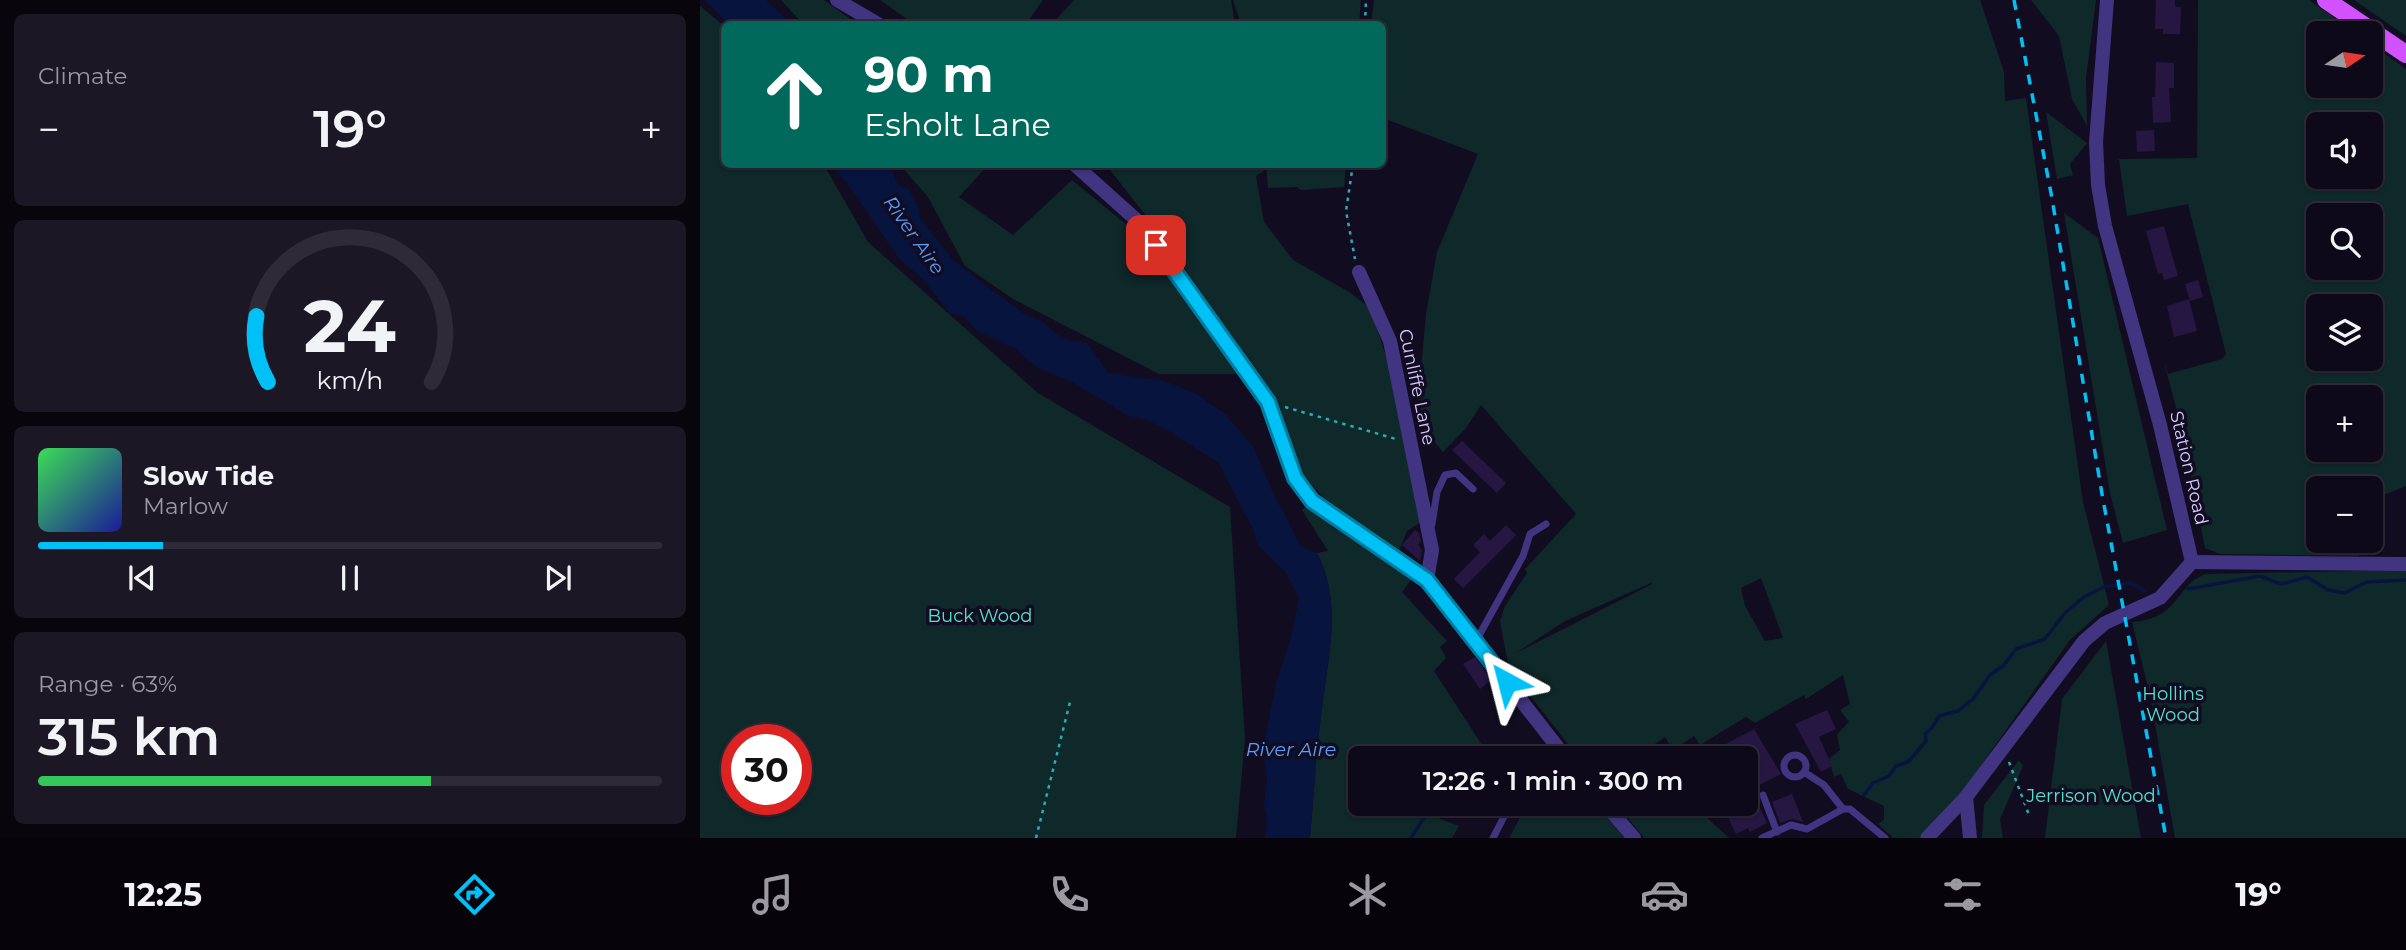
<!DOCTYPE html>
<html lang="en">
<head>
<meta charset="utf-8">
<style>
  body { margin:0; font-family:Montserrat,sans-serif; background:#1c1725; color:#f1f3f6; height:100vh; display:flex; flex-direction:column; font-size:26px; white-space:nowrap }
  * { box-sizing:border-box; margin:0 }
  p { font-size:23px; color:#9b9aa2 }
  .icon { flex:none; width:38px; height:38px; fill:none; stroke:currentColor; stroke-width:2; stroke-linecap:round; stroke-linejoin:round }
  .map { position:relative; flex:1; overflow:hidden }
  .side { display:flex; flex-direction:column; gap:14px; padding:14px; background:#08050d; width:700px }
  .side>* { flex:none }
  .banner { position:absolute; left:21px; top:21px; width:665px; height:147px; border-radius:10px; box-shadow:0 2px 5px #0004,0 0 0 2px #2e2a37; background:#00695c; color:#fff; overflow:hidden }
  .needle { width:46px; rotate:77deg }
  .fabs { position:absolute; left:1606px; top:21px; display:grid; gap:14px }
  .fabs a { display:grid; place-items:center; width:77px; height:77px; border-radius:10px; background:#0e0918; box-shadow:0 2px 5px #0004,0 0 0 2px #2e2a37; font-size:35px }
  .speed { position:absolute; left:21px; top:724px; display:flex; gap:14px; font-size:35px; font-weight:700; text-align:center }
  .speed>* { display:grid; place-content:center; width:91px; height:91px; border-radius:50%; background:#0e0918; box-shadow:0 2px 5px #0004,0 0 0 2px #2e2a37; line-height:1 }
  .speed .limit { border:10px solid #d22; background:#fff; color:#111 }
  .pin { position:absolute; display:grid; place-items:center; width:60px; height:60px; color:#fff; margin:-30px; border-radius:14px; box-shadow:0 4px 10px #0006 }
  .me { position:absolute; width:77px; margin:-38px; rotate:322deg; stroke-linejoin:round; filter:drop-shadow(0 0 5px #0008) }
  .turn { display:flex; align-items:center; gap:24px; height:147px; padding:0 28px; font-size:32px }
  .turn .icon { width:91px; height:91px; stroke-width:2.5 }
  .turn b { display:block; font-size:49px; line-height:60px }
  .big { font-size:52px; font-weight:600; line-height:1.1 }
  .side .tile { flex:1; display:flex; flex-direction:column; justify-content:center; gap:10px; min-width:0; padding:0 24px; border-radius:10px; background:#1c1725 }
  .side .dial { align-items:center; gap:0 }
  .dial svg { height:182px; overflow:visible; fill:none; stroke:#2e2a37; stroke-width:7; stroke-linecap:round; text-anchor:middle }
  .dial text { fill:#f1f3f6; stroke:none }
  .song { display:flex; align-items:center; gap:21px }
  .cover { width:84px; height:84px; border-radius:10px; background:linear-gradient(135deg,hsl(130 70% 55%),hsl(240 70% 35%)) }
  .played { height:7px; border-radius:4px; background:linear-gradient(90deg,#00c1f6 20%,#2e2a37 20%) }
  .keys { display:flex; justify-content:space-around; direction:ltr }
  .heat { display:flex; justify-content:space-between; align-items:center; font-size:38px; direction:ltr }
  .charge { height:10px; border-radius:5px; background:linear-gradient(90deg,#34c759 63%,#2e2a37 0) }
  .trip { position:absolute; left:648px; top:746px; width:410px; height:70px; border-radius:10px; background:#0e0918; box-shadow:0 2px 5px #0004,0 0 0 2px #2e2a37; font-weight:600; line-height:70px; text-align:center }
  .tabs { display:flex; height:112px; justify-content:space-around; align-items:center; background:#06040a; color:#9b9aa2 }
  .tabs .icon { width:49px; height:49px }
  .tabs .current { color:#00c1f6 }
  .tabs b { font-size:32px; color:#f1f3f6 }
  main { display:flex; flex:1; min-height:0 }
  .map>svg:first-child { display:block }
  .green { fill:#0f282a; fill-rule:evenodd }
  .water { fill:#07153e }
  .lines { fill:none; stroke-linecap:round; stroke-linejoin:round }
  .stream { stroke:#07153e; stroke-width:3.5 }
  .building { fill:#251742 }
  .path { stroke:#2aadb5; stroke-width:2.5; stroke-dasharray:3.5 5; stroke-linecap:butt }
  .service { stroke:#413581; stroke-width:7 }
  .minor { stroke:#413581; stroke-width:14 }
  .primary { stroke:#d252ff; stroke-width:18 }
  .rail { stroke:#00c1f6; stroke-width:3.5; stroke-dasharray:10 9; stroke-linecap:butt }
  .route-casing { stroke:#007da0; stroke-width:18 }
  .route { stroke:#00c1f6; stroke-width:12 }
  .labels { text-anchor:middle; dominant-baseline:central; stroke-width:7; stroke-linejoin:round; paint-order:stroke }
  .street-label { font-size:18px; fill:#d7cbff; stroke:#120c20 }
  .park-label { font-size:18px; fill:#54e2cf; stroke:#120c20 }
  .water-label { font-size:19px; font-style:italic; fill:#599fff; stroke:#120c20 }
</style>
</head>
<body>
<main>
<section class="side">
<div class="tile"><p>Climate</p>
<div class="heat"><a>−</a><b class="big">19°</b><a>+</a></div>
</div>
<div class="tile dial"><svg viewBox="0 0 100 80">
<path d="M14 69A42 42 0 1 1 86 69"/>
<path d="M14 69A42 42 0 0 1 9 40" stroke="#00c1f6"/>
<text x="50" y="56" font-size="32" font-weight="700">24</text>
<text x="50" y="72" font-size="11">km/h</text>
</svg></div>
<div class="tile">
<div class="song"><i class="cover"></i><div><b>Slow Tide</b><p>Marlow</p></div></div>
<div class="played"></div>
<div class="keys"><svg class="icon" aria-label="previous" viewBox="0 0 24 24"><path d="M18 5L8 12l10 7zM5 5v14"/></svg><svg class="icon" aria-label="pause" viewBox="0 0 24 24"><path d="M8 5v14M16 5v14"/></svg><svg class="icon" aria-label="next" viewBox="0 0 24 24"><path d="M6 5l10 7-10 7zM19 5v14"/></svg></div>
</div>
<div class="tile"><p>Range · 63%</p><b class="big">315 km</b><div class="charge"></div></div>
</section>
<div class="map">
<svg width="1706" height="838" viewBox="0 0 1706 838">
  <rect width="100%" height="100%" fill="#120c20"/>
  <!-- green -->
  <g class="green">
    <path d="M 81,0 L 124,0 L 157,24 L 103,24 Z"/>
    <path d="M 180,0 L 343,0 L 326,24 L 214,24 Z"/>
    <path d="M 374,0 L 531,0 L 535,24 L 352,24 Z"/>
    <path d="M 533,0 L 661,0 L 659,24 L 541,24 Z"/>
    <path d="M 674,0 L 1280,0 L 1304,72 L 1305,101 L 1326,98 L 1383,502 L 1409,605 L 1370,640 L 1255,802 L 1219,838 L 1193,838 L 1178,824 L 1184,820 L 1184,806 L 1148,789 L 1141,774 L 1134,777 L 1129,759 L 1140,750 L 1137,734 L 1149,722 L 1140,710 L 1150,704 L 1143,675 L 1106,699 L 1104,695 L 1055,723 L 1046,717 L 1000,745 L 994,736 L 973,750 L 965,737 L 949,748 L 947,758 L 879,758 L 817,679 L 807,659 L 800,621 L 805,606 L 827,573 L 825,569 L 876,514 L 781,405 L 766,428 L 743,452 L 723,428 L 717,413 L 726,314 L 737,252 L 778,154 L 683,118 L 682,24 L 671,24 ZM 1061,578 L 1083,638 L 1065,641 L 1045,606 L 1041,588 ZM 951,583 L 952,584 L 816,653 L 865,621 Z"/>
    <path d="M 1331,0 L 1396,0 L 1386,78 L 1387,126 L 1372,99 L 1359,36 Z"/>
    <path d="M 1498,0 L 1609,0 L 1656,33 L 1619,33 L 1619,86 L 1671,86 L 1671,44 L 1706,69 L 1706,486 L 1671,500 L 1671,488 L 1619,488 L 1619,541 L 1657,541 L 1659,556 L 1520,554 L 1505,548 L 1480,423 L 1463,358 L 1468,374 L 1522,359 L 1526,354 L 1488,204 L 1427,216 L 1419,159 L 1497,158 ZM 1619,124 L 1671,124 L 1671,177 L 1619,177 ZM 1619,215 L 1671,215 L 1671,268 L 1619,268 ZM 1619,306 L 1671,306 L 1671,359 L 1619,359 ZM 1619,397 L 1671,397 L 1671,450 L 1619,450 Z"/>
    <path d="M 1654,0 L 1706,0 L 1706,36 Z"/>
    <path d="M 0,6 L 24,26 L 24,164 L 124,165 L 168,242 L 338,393 L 530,507 L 545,739 L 536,838 L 0,838 ZM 96,740 L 96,800 L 37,800 L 37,740 Z"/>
    <path d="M 1346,112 L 1387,143 L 1370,164 L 1373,175 L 1357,179 Z"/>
    <path d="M 200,165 L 288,165 L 259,197 L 313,235 L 372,180 L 427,225 L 454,256 L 539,374 L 459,374 L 313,299 L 265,266 L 228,197 Z"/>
    <path d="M 406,165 L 563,165 L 564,171 L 556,176 L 564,222 L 593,260 L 649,292 L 665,304 L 673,316 L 693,378 L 721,522 L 707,531 L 699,551 L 624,498 L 599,471 L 572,393 L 527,332 L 480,261 L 458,236 L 458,231 Z"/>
    <path d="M 566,165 L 646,165 L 644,187 L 601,190 L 597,187 L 568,188 Z"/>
    <path d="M 1364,213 L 1398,238 L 1467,530 L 1423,543 L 1410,493 Z"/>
    <path d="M 607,505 L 634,528 L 714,576 L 702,592 L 747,641 L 740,647 L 746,658 L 734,671 L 782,745 L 767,758 L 660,758 L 660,803 L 729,803 L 723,812 L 759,826 L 752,838 L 610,838 C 614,795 616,751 622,708 C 628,656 643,603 617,553 L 628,551 L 602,510 Z"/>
    <path d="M 1706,570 L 1706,838 L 1475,838 L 1450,696 L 1432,622 C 1482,618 1474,585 1506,574 Z"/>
    <path d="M 1406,641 L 1441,838 L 1345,838 L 1362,699 Z"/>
    <path d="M 1319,760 L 1323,766 L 1300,819 L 1303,838 L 1282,838 L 1284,805 Z"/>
    <path d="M 828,803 L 895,803 L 924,838 L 809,838 Z"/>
    <path d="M 916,803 L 991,803 L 1029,838 L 944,838 Z"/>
  </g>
  <!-- water -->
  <g class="water">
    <path d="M 4,0 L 66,0 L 91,24 L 29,24 Z"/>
    <path d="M 130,165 L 189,165 L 198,185 L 209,189 L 220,211 L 219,217 L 253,260 L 293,291 L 326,315 L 343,322 L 356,334 L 367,340 L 387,343 L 408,373 L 464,381 L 495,393 L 526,415 L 554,448 L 573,493 L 601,547 L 617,553 C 643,603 628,656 622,708 C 616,751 614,795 610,838 L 565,838 L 567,822 L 564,803 L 567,780 L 563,750 L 576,684 L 592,634 L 599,597 L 585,572 L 557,544 L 554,531 L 518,462 L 469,431 L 445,419 L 429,416 L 374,383 L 337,367 L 315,349 L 276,330 L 265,317 L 250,313 L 221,277 L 200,260 L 148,184 Z"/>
  </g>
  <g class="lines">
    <!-- stream -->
    <g class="stream">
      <path d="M 1488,589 L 1560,576 L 1581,584 L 1607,577 L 1628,590 L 1645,593 L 1666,582 L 1706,580"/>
      <path d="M 774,758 L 782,747"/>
      <path d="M 1164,795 L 1173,783 L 1189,776 L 1196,766 L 1208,762 L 1226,741 L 1225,734 L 1232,728 L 1239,716 L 1258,711 L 1273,699 L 1290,675 L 1304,665 L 1316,649 L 1345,639 L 1365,613 L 1384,597 L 1404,587 L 1432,583 L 1444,591"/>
      <path d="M 711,838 L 733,803"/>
    </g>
  </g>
  <!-- building -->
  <g class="building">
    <path d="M 1456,0 L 1475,0 L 1475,7 L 1481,7 L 1480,34 L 1463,34 L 1463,29 L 1455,29 Z"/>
    <path d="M 1456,62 L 1474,63 L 1474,88 L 1469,88 L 1471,122 L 1453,123 L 1452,97 L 1455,97 Z"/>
    <path d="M 1454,130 L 1455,151 L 1437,152 L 1436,131 Z"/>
    <path d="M 1464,226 L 1478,276 L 1464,280 L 1462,273 L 1458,274 L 1446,231 Z"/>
    <path d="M 1498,280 L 1503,297 L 1490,301 L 1485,284 Z"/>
    <path d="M 1489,299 L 1497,331 L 1474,337 L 1467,306 Z"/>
    <path d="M 762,441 L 806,483 L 797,493 L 752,450 Z"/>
    <path d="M 806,525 L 816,535 L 763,588 L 754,579 L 780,552 L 773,545 L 784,534 L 790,541 Z"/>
    <path d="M 715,530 L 719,533 L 721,542 L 718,545 L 722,550 L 720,561 L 702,545 Z"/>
    <path d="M 775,657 L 792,680 L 780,689 L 763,664 Z"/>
    <path d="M 1127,710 L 1136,729 L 1119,737 L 1132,766 L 1121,772 L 1095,724 Z"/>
    <path d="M 1054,729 L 1081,774 L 1051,789 L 1067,823 L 1050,832 L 1048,828 L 1036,834 L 1021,803 L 1045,803 L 1045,758 L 1000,758 Z"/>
    <path d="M 1092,794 L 1103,822 L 1092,819 L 1080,823 L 1072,802 Z"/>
  </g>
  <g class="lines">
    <!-- path -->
    <g class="path">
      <path d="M 665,24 L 666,0"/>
      <path d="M 653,164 L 646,211 L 655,259"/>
      <path d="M 585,407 L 696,439"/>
      <path d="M 1309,762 L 1329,815"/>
      <path d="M 336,838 L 371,698"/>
    </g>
    <!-- service -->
    <g class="service">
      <path d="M 732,524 L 737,492 L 745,475 L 756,473 L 773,489"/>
      <path d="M 776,641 L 823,556 L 830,534 L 846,524"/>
      <circle cx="1095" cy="766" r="11"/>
      <path d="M 840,758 L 853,743"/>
      <path d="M 1104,772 L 1124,785 L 1143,809"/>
      <path d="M 1063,795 L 1077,832"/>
      <path d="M 793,838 L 811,803"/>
      <path d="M 1062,838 L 1091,825 L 1107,829 L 1143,809 L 1150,809 L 1185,838"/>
    </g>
    <!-- minor -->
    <g class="minor">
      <path d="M 137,0 L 178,24"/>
      <path d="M 374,164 L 442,225 L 558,386 L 568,402 L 595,479 L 612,501 L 727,580 L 866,758"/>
      <path d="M 659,272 L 690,341 L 732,550 L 727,580"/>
      <path d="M 1492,562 L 1706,564"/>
      <path d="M 1266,797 L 1270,838"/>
      <path d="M 904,803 L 934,838"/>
      <path d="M 1227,838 L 1266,797 L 1384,641 L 1405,623 L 1460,598 L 1492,562 L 1460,425 L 1405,226 L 1398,185 L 1396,142 L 1407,0"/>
    </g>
    <!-- primary -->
    <path class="primary" d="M 1626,0 L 1706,54"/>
    <!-- rail -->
    <path class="rail" d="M 1314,0 L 1351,193 L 1402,494 L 1466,838"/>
  </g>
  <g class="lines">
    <defs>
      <path id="route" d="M 456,245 L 568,402 L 595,478 L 612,501 L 727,580 L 807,682"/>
    </defs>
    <!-- route casing -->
    <use href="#route" class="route-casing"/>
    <!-- route -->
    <use href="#route" class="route"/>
  </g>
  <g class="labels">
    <!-- street labels -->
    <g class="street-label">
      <text transform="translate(717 387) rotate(78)">Cunliffe Lane</text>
      <text transform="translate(1489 468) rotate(77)">Station Road</text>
    </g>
    <!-- park labels -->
    <g class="park-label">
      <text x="280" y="616">Buck Wood</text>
      <text x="1473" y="694">Hollins<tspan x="1473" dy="21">Wood</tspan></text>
      <text x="1391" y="796">Jerrison Wood</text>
    </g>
    <!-- water labels -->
    <g class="water-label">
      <text transform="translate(214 235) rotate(55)">River Aire</text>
      <text x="591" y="749">River Aire</text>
    </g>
  </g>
</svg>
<div class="fabs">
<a><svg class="needle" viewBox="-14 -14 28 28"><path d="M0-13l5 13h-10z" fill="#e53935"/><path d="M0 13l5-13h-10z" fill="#9b9aa2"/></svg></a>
<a><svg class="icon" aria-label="sound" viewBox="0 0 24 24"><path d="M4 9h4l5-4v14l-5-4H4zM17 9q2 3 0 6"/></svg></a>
<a><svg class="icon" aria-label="search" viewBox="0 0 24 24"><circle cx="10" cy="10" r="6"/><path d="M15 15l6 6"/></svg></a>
<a><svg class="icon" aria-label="layers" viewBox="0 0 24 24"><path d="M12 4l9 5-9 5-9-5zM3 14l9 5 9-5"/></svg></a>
<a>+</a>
<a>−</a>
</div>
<div class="speed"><div class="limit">30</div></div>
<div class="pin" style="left:456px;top:245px;background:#d93025"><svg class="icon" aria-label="arrive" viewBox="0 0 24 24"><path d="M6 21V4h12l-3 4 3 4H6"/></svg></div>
<svg class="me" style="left:807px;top:682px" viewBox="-20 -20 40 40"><path d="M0-17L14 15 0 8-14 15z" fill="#00c1f6" stroke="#fff" stroke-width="4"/></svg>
<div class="trip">12:26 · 1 min · 300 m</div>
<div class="banner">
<div class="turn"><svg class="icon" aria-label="ahead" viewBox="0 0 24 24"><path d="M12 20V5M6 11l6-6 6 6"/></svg><div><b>90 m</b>Esholt Lane</div></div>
</div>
</div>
</main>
<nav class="tabs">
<b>12:25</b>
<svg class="icon current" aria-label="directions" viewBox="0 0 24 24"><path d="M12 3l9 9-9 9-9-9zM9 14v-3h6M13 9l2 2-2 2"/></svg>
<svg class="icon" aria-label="music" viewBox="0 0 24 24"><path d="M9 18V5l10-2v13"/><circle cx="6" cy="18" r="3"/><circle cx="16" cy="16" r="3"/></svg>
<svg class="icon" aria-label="phone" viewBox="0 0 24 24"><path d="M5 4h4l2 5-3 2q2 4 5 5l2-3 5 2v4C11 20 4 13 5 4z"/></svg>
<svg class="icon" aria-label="climate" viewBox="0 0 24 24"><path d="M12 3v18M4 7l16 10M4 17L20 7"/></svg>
<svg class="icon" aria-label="car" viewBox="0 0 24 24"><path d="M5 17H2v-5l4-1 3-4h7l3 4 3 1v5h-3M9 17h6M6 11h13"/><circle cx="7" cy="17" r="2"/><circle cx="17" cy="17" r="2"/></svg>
<svg class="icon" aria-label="filters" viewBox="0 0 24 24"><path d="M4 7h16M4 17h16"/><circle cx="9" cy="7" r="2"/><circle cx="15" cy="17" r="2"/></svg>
<b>19°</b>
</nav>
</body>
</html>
